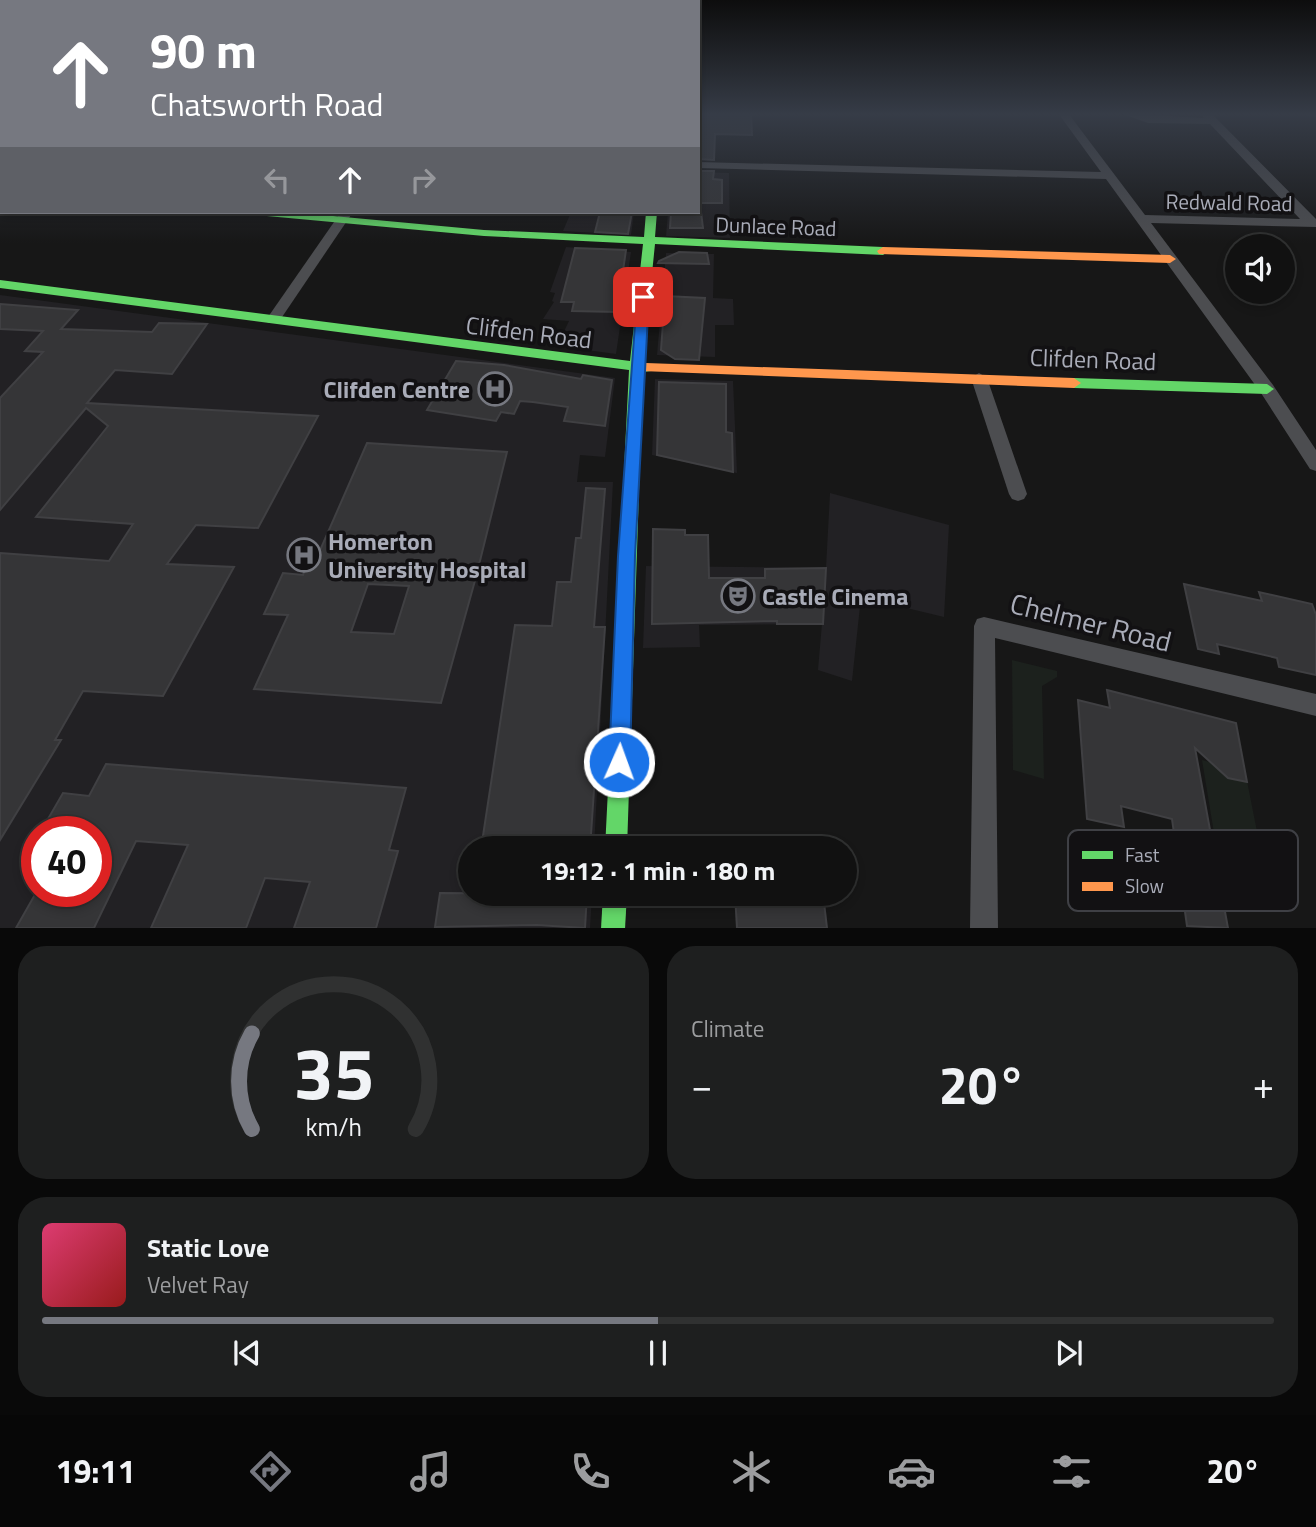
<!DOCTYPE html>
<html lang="en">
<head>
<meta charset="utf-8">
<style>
  body { margin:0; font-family:"Titillium Web",sans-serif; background:#1e1f1f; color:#f1f3f6; height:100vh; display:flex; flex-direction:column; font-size:26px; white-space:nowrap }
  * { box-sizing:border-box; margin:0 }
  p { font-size:23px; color:#9c9d9f }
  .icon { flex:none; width:38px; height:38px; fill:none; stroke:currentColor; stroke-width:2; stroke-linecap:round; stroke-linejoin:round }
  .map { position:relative; height:928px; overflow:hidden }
  .sheet { display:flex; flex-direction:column; gap:18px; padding:18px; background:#090909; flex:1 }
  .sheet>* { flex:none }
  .top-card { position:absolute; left:0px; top:0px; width:700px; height:214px; box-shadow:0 4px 10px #0003,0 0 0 2px #303131; background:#767880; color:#fff; overflow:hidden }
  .buttons { position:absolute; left:1225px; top:234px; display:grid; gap:14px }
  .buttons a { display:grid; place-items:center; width:70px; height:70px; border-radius:50%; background:#111; box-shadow:0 4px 10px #0003,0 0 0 2px #303131; font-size:35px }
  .speed { position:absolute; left:21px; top:816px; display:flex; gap:14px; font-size:35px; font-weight:700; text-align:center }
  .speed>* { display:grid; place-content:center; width:91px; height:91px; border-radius:50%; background:#111; box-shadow:0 4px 10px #0003,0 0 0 2px #303131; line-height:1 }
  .speed .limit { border:10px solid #d22; background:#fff; color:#111 }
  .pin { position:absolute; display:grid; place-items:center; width:60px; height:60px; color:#fff; margin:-30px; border-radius:14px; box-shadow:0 4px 10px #0006 }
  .me { position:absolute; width:77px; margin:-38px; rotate:2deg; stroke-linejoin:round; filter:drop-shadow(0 0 5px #0008) }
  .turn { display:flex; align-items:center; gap:24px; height:147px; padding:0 35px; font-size:32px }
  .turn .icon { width:91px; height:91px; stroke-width:2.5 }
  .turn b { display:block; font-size:49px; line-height:60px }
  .lanes { display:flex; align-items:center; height:66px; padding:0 35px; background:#0003; justify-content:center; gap:35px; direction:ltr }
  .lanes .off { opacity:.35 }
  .big { font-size:52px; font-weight:700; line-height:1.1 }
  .sheet .card { flex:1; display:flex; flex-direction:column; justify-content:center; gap:10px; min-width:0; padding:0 24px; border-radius:28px; background:#1e1f1f }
  .sheet .dial { align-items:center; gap:0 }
  .dial svg { height:182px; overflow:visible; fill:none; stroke:#303131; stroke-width:7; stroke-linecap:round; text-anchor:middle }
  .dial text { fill:#f1f3f6; stroke:none }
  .song { display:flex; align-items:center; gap:21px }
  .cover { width:84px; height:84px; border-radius:10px; background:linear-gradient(135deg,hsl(340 70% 55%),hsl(0 70% 35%)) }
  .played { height:7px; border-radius:4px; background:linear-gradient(90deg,#767880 50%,#303131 50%) }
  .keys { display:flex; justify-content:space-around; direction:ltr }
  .heat { display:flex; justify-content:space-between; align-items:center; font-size:38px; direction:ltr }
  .sheet .tiles { flex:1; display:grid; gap:18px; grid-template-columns:1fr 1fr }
  .card:last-child { grid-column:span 2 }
  .trip { position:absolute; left:458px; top:836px; width:399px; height:70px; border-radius:35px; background:#111; box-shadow:0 4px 10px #0003,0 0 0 2px #303131; font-weight:700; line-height:70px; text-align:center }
  .tabs { display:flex; height:112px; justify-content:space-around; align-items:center; background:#070707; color:#9c9d9f }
  .tabs .icon { width:49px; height:49px }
  .tabs .active { color:#767880 }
  .tabs b { font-size:32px; color:#f1f3f6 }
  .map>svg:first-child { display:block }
  .built { fill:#222124; fill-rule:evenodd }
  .green { fill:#1c211d }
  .building { fill:#353537; stroke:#404043; stroke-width:2; fill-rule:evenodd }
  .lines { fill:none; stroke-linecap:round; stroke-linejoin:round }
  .street { fill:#4c4d50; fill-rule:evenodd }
  .fast { fill:#63d668; fill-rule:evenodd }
  .slow { fill:#ff974d; fill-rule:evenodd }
  .route { fill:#1a73e8; stroke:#114b97; stroke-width:2 }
  .labels { text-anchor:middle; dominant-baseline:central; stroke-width:7; stroke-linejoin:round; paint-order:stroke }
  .far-street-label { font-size:21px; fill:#a9acb8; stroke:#121113 }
  .street-label { font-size:24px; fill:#a9acb8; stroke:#121113 }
  .poi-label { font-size:24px; font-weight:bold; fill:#a9acb8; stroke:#121113; text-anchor:start }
  .near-street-label { font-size:28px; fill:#a9acb8; stroke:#121113 }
  .key { fill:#121113; stroke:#3f4045; stroke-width:2 }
  .key-label { font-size:19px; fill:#a9acb8 }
</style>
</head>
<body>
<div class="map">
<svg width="1316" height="929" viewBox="0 0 1316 929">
  <rect width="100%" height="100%" fill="#171717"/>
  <!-- built -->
  <g class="built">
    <path d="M 698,172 L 729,173 L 730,238 L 666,236 L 668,212 L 698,212 Z"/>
    <path d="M 571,212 L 634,212 L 631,235 L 563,231 Z"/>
    <path d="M 566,247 L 631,252 L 616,354 L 557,346 L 569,321 L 543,319 L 554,302 L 552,301 L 555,293 L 550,292 Z"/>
    <path d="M 666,253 L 714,254 L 713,298 L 733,299 L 734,325 L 715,325 L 715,357 L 657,355 Z"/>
    <path d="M 0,295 L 615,378 L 605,457 L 580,455 L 577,482 L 613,482 L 594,849 L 471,849 L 471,894 L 592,894 L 590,928 L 0,929 ZM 37,831 L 96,831 L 96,891 L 37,891 Z"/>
    <path d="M 655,379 L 733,381 L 737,473 L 652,455 Z"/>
    <path d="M 830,493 L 949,525 L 944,617 L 861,597 L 852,681 L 818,670 L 822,624 L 699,625 L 700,647 L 643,648 L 646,566 L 826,568 Z"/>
  </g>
  <!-- green -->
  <g class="green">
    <path d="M 1012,660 L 1057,671 L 1057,677 L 1042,686 L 1044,779 L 1013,770 Z"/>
    <path d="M 1202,760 L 1217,764 C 1220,775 1228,778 1239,780 L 1246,776 L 1273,912 L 1225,900 Z"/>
  </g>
  <!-- building -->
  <g class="building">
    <path d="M 698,113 L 751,113 L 752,135 L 715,134 L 714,160 L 698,159 Z"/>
    <path d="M 698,171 L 714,171 L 713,179 L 722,180 L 722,203 L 698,203 Z"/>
    <path d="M 600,212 L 632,212 L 628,234 L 595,232 Z"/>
    <path d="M 671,212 L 701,212 L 703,228 L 670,228 Z"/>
    <path d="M 575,248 L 626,250 L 617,312 L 572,311 L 574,302 L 561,302 Z"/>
    <path d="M 679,252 L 707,253 L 709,264 L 658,263 L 659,261 Z"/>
    <path d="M 665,296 L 705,298 L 699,360 L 675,359 L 661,350 Z"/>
    <path d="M 0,304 L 78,310 L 61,329 L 152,332 L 159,323 L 207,324 L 172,374 L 115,370 L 87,403 L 318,416 L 258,528 L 196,525 L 167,564 L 234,567 L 163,696 L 83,691 L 55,740 L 61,740 L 0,840 L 0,553 L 109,561 L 133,524 L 36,517 L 108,426 L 86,408 L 0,510 L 0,398 L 43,352 L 25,351 L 43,331 L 0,329 Z"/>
    <path d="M 456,361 L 504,365 L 581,379 L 583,375 L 612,380 L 605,426 L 564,421 L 568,407 L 533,402 L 520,401 L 514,414 L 501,412 L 496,421 L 427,410 Z"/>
    <path d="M 659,382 L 726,384 L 726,432 L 732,433 L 733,472 L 657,455 Z"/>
    <path d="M 367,443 L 507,452 L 476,577 L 441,703 L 254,689 L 288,615 L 264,614 L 283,573 L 303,575 L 306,566 L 318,555 ZM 368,584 L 409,586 L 394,634 L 351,632 Z"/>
    <path d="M 586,488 L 605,489 L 594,627 L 605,627 L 590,849 L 481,849 L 515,625 L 552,626 L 557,582 L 571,582 L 576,538 L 581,538 Z"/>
    <path d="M 653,529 L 685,530 L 685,535 L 708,535 L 709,578 L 765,578 L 765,569 L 826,568 L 823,624 L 777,624 L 777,621 L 652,624 Z"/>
    <path d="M 1184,584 L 1262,601 L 1259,592 L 1312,604 L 1316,615 L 1316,675 L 1279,667 L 1277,658 L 1217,644 L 1219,654 L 1198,649 Z"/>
    <path d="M 1107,690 L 1236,723 L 1247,782 L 1228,778 L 1195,748 L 1228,928 L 1187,926 L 1172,819 L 1121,806 L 1124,827 L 1087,819 L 1078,700 L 1110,708 Z"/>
    <path d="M 106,764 L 406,788 L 389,850 L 398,851 L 376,928 L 294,928 L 310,882 L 265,878 L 246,928 L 151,928 L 188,845 L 136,841 L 94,928 L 16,928 L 37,891 L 96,891 L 96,831 L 41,831 L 63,793 L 89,796 Z"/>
    <path d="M 440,893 L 587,894 L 585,928 L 537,925 L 435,927 Z"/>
    <path d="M 735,894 L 823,894 L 827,928 L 737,928 Z"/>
  </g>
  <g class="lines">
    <!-- street -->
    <g class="street">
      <path d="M 1058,113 L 1068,113 L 1145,215 L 1300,219 L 1210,124 L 1148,123 L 1120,113 L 1204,118 L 1200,113 L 1211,113 L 1316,219 L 1316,227 L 1151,223 L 1273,385 L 1316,450 L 1316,471 L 1310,469 L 1261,393 L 1106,179 L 698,168 L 698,162 L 1101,172 Z"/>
      <path d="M 1296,113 L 1316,113 L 1316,117 Z"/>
      <rect x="0" y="177" width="2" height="8"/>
      <path d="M 341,212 L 353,212 L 278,323 L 268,323 L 266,320 L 268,317 Z"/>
      <path d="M 979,373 L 987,378 L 1027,494 L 1024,499 L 1018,501 L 1012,499 L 1009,494 L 971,378 Z"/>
      <path d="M 984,617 L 1316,694 L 1316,716 L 995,638 L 998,929 L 970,929 L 974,626 L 977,619 Z"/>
    </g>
    <!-- fast -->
    <g class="fast">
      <path d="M 250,212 L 290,212 L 484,230 L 644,237 L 646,212 L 657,212 L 655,237 L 883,247 L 889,251 L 883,255 L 655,244 L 643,363 L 651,365 L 653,368 L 651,371 L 643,372 L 627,849 L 605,849 L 629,370 L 0,288 L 0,280 L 630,361 L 643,244 L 484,236 L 256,215 Z"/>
      <path d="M 1074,378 L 1267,384 L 1274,389 L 1267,394 L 1074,388 L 1067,383 Z"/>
      <path d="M 603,894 L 627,894 L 625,929 L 601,929 Z"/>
    </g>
    <!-- slow -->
    <g class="slow">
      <path d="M 2,135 L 2,141 L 0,142 L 0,136 Z"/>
      <path d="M 883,247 L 1170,255 L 1176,259 L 1170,263 L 879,254 L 877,251 Z"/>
      <path d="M 646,363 L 1074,378 L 1081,383 L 1074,388 L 641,371 L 639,368 L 641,365 Z"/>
    </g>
  </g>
  <!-- sky -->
  <linearGradient id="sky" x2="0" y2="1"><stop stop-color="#0d0d0d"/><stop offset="0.47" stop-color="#363c47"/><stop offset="1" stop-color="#363c47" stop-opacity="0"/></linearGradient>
  <rect width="1316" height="243" fill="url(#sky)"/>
  <!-- route -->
  <path class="route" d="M 643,293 L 649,297 L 635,556 L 630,762 L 627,769 L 619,773 L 612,769 L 609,762 L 618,556 L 637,297 Z"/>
  <!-- icons -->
  <defs>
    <symbol id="hospital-ring" viewBox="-11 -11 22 22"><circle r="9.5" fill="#121113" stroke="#767880" stroke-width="1.5"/><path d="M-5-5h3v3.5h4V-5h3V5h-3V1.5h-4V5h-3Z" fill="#767880"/></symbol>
    <symbol id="theatre-ring" viewBox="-11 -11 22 22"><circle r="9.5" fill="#121113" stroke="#767880" stroke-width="1.5"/><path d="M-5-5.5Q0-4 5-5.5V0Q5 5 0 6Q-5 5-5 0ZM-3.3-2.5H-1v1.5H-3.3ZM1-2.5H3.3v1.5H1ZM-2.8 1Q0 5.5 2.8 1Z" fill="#767880"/></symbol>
  </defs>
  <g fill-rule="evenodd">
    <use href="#hospital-ring" x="476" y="370" width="38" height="38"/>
    <use href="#hospital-ring" x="285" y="536" width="38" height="38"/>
    <use href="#theatre-ring" x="719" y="577" width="38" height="38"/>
  </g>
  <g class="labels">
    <!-- far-street labels -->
    <g class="far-street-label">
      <text transform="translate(1229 202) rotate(1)">Redwald Road</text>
      <text transform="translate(776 226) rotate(2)">Dunlace Road</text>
    </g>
    <!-- street labels -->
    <g class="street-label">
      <text transform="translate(529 332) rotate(7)">Clifden Road</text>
      <text transform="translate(1093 359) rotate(2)">Clifden Road</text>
    </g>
    <!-- poi labels -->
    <g class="poi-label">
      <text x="470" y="389" text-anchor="end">Clifden Centre</text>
      <text x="328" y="541">Homerton<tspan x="328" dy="28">University Hospital</tspan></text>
      <text x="762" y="596">Castle Cinema</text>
    </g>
    <!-- near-street labels -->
    <g class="near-street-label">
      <text transform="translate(1091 622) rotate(14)">Chelmer Road</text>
    </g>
  </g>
  <!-- legend -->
  <rect x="1068" y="830" width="230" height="81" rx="10" class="key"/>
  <rect x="1082" y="851" width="31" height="8" fill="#63d668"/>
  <rect x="1082" y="882" width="31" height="9" fill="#ff974d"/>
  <g class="key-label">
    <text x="1125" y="862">Fast</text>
    <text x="1125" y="893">Slow</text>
  </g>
</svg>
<div class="buttons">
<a><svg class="icon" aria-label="sound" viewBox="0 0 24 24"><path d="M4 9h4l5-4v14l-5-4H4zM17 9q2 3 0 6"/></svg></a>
</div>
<div class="speed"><div class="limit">40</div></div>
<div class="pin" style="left:643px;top:297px;background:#d93025"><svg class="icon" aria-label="arrive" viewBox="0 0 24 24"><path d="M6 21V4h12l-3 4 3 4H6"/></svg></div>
<svg class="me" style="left:619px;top:762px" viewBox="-20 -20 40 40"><circle r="17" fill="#1a73e8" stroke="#fff" stroke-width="3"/><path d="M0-11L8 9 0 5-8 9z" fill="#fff"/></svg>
<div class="trip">19:12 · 1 min · 180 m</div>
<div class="top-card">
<div class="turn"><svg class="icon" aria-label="ahead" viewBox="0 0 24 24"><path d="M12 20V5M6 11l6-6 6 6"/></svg><div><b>90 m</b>Chatsworth Road</div></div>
<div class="lanes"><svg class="icon off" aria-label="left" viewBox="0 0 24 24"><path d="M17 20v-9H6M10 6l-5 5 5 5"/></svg><svg class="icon" aria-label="ahead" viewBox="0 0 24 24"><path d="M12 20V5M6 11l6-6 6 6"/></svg><svg class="icon off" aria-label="right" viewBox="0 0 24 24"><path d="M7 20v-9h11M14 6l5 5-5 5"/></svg></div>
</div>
</div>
<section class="sheet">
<div class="tiles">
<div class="card dial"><svg viewBox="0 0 100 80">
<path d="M14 69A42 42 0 1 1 86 69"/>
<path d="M14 69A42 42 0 0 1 14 27" stroke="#767880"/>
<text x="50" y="56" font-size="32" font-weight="700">35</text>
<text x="50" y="72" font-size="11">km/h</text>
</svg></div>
<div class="card"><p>Climate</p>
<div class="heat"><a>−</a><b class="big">20°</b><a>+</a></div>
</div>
<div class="card">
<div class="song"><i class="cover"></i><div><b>Static Love</b><p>Velvet Ray</p></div></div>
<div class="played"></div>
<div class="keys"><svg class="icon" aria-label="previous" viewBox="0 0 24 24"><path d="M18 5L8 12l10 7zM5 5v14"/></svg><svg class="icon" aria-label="pause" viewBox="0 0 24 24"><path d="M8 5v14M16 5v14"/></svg><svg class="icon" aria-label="next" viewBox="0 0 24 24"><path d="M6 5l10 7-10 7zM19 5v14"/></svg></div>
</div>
</div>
</section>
<nav class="tabs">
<b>19:11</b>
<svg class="icon active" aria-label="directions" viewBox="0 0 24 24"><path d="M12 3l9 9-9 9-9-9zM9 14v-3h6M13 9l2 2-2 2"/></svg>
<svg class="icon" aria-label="music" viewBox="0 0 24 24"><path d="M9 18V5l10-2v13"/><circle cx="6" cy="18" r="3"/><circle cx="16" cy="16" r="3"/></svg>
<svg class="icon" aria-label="phone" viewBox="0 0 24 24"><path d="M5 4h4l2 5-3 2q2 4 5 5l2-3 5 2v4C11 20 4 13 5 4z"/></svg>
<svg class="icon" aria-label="climate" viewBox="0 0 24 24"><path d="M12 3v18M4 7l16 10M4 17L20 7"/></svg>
<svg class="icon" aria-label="car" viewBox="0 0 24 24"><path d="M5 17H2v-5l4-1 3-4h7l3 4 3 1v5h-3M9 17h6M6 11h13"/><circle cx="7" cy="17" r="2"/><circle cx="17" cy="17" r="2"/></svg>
<svg class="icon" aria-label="filters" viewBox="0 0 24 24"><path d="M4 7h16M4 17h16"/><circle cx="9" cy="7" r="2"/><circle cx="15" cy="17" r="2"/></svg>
<b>20°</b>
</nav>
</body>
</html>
